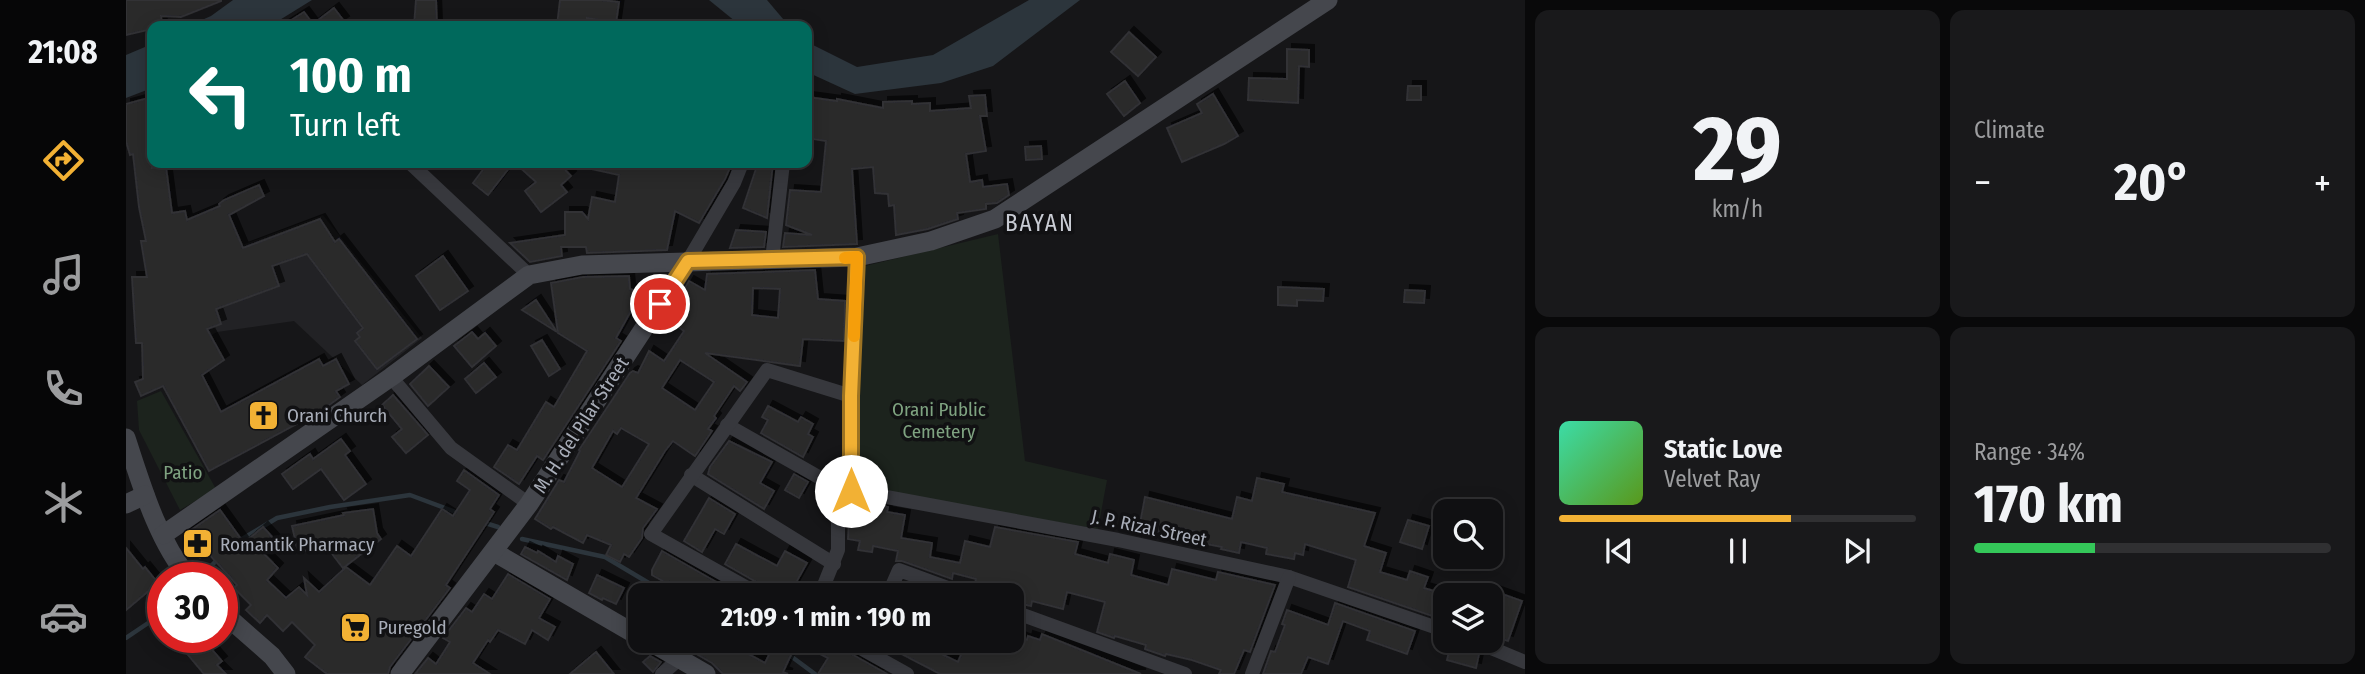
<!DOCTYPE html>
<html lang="en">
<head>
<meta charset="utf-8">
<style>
  body { margin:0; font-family:"Fira Sans Condensed",sans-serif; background:#19191b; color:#f1f3f6; height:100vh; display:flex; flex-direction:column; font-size:26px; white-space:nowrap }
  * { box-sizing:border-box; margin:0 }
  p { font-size:23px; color:#9c9d9f }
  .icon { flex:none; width:38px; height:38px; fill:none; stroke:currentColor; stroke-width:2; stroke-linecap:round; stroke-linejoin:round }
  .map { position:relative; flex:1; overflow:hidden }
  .details { display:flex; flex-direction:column; gap:10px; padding:10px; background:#09090a; width:840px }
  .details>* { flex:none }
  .banner { position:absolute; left:21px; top:21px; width:665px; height:147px; border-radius:14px; box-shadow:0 4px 18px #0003,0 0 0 2px #303032; background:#00695c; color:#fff; overflow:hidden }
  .controls { position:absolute; left:1307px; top:499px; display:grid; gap:14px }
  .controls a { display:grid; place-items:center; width:70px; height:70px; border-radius:14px; background:#101012; box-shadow:0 4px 18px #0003,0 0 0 2px #303032; font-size:35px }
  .speed { position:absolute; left:21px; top:562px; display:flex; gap:14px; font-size:35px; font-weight:700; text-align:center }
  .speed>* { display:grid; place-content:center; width:91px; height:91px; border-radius:50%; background:#101012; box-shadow:0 4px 18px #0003,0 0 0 2px #303032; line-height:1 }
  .speed .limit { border:10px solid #d22; background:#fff; color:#111 }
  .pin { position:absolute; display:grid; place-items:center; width:60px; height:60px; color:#fff; margin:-30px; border:4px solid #fff; border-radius:50%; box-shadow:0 2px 7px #0007 }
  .me { position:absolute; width:77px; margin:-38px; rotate:0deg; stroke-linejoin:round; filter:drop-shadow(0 0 5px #0008) }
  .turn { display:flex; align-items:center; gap:24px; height:147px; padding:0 28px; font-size:32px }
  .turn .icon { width:91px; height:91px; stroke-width:2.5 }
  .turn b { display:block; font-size:49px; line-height:60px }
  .big { font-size:52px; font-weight:700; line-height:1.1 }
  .details .card { flex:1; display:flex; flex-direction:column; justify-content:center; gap:10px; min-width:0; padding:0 24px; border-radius:14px; background:#19191b }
  .details .dial { align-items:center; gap:0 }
  .dial b { font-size:91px; line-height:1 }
  .song { display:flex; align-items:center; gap:21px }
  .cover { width:84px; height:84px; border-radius:10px; background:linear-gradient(135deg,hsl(160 70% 55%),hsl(90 70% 35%)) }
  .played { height:7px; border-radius:4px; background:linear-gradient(90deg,#f2b134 65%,#303032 65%) }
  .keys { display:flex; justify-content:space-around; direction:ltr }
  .heat { display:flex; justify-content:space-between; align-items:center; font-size:38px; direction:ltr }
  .charge { height:10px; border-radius:5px; background:linear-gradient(90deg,#34c759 34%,#303032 0) }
  .details .tiles { flex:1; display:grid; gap:10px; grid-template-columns:repeat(2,1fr) }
  .trip { position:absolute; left:502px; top:583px; width:396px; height:70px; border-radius:14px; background:#101012; box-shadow:0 4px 18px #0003,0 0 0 2px #303032; font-weight:700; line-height:70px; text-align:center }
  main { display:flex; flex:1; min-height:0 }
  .menu { display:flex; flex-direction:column; width:126px; justify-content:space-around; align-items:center; background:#060607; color:#9c9d9f }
  .menu .icon { width:49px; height:49px }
  .menu .active { color:#f2b134 }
  .menu b { font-size:32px; color:#f1f3f6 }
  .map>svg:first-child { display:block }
  .built { fill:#222225 }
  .green { fill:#1c231d }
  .water { fill:#2c353c }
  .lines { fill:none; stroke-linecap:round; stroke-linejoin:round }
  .stream { stroke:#2c353c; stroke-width:4.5 }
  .building { fill:#29292c; stroke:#303034; stroke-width:2; fill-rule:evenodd; filter:url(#shadow) }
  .street { stroke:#37383d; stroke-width:14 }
  .secondary { stroke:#45474d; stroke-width:19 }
  .route-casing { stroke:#9d7322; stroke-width:18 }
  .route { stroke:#f2b134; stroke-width:12 }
  .slow { stroke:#f59e0b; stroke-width:12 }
  .labels { text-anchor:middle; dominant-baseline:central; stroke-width:7; stroke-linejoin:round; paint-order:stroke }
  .park-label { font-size:19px; fill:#7fa381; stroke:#111113 }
  .poi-label { font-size:19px; fill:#a8adb8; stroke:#111113; text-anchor:start }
  .street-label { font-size:19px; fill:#a8adb8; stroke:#111113 }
  .quarter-label { font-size:23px; letter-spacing:2px; fill:#c9ccd4; stroke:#111113 }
</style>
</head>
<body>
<main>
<nav class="menu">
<b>21:08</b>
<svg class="icon active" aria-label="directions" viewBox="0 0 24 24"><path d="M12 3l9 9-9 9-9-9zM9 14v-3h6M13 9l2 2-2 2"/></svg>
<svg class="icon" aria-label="music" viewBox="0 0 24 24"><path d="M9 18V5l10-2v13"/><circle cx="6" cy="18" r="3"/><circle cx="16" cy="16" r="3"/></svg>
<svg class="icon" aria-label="phone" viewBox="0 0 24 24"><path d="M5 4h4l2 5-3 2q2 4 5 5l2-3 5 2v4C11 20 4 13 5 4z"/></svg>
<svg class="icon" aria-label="climate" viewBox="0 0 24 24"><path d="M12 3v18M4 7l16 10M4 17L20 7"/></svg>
<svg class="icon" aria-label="car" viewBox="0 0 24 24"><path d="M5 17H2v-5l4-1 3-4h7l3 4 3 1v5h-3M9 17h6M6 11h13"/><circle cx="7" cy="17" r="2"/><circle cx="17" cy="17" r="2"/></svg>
</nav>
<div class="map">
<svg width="1399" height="674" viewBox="0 0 1399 674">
  <defs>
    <filter id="shadow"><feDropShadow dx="5" dy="-5" stdDeviation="0" flood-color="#0009"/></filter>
  </defs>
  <rect width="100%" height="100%" fill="#161618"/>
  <!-- built -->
  <path class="built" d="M 197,215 L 296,338 L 236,385 L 168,321 L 91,332 L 38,363 L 30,277 Z"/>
  <!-- green -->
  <g class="green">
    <path d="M 872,234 L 899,461 L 981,480 L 972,529 L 751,491 L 729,473 L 735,267 Z"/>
    <path d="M 35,391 L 90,489 L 54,510 L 13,430 L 11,401 Z"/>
  </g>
  <!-- water -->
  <g class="water">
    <path d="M 107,0 L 186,0 L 144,26 L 62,26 L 85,16 Z"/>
    <path d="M 583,0 L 641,0 L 663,26 L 615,26 Z"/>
    <path d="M 903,0 L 954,0 L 867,66 L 815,83 L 729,94 L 681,72 L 681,42 L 731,67 L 807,55 Z"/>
    <path d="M 26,44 L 26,88 L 0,98 L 0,55 Z"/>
  </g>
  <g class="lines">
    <!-- stream -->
    <g class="stream">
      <path d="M 356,522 L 372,527"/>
      <path d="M 396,539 L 479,557 L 543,595"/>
      <path d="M 111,542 L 151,518 L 204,507 L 284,495 L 335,514"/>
      <path d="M 73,578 L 94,557"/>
      <path d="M 0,638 L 37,613"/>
      <path d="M 621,640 L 650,651"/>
      <path d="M 662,654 L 689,674"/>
    </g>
  </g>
  <!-- building -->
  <g class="building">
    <path d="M 0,0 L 95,0 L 95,1 L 55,17 L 35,16 L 36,26 L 26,26 L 26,29 L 0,35 Z"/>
    <path d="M 290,0 L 310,0 L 311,26 L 288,26 Z"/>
    <path d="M 434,0 L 476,0 L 493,2 L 490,23 L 461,18 L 461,26 L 431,26 Z"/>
    <path d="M 208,8 L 218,21 L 211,26 L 156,26 L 178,12 L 187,24 Z"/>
    <path d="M 1003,32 L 1030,57 L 1012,76 L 985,52 Z"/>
    <path d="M 1161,49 L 1183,50 L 1183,67 L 1173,66 L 1172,103 L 1122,100 L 1123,78 L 1161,79 Z"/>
    <path d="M 999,81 L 1014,103 L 998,116 L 981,94 Z"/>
    <path d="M 1282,86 L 1295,86 L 1295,100 L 1281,100 Z"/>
    <path d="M 1087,94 L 1112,136 L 1098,144 L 1056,162 L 1041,128 L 1076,113 L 1071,104 Z"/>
    <path d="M 859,95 L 861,116 L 854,116 L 860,151 L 840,154 L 844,182 L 856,180 L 857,187 L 881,184 L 883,195 L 871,203 L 860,204 L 860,209 L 831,213 L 832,219 L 802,229 L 770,235 L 768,205 L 763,206 L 762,194 L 749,193 L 747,167 L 726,169 L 731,244 L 657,247 L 659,233 L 686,235 L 660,225 L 664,190 L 695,192 L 700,141 L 681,138 L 681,97 L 711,101 L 711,99 L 757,108 L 757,102 L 786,101 L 786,104 L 804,103 L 804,111 L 845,108 L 843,96 Z"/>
    <path d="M 26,97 L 26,168 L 40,167 L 46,213 L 59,211 L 61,220 L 94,206 L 93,204 L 98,200 L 133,185 L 138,196 L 103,215 L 117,248 L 194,219 L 209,242 L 213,239 L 291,339 L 251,369 L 229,341 L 234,337 L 231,333 L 237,328 L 181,254 L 146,266 L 153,286 L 90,309 L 95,324 L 81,329 L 98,360 L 76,375 L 95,412 L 193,359 L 197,366 L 210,359 L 223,384 L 210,391 L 214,397 L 195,411 L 83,471 L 37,386 L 15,396 L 9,382 L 17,379 L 16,343 L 10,343 L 6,277 L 21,277 L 15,241 L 20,241 L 13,207 L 7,154 L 4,155 L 0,141 L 0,104 Z"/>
    <path d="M 915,146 L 916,159 L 900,160 L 899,147 Z"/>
    <path d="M 362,163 L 387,163 L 362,195 L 347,183 Z"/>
    <path d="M 389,163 L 433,163 L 445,176 L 435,185 L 441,192 L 415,212 L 399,191 L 410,182 Z"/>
    <path d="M 462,163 L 568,163 L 578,167 L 580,163 L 606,163 L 599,179 L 573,223 L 549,211 L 541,250 L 461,253 L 460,247 L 435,247 L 436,256 L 404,262 L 384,243 L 439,235 L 439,212 L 456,212 L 462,219 L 466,197 L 489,202 L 493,175 L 461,168 Z"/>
    <path d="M 632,163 L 647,163 L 641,218 L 617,208 Z"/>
    <path d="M 610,230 L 640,232 L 638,247 L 604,248 Z"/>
    <path d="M 317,256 L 342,291 L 314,310 L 290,276 Z"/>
    <path d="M 689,270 L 692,299 L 719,301 L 718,341 L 677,339 L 674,366 L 579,353 L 621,382 L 614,391 L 608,386 L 588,416 L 590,418 L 582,429 L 586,431 L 569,456 L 547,441 L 539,451 L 510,498 L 531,509 L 517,528 L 516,538 L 503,557 L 498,554 L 494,562 L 480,555 L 485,545 L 461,535 L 457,543 L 427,527 L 425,529 L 409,519 L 433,480 L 438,482 L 454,451 L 453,450 L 504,373 L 507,371 L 512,373 L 523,351 L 538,361 L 558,331 L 541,319 L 563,281 L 579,290 L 581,274 ZM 627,288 L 654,289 L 652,318 L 626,315 ZM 554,360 L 588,382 L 569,410 L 536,388 ZM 495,428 L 523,444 L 496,487 L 466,468 L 487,431 L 491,434 Z"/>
    <path d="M 503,276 L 504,289 L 524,296 L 513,314 L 505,311 L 490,338 L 495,341 L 417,460 L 411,456 L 393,484 L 368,467 L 382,445 L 391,450 L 420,402 L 428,407 L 461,351 L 432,333 L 425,283 L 457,277 Z"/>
    <path d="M 1152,287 L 1198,289 L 1197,301 L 1171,300 L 1171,306 L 1152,305 Z"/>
    <path d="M 1279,290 L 1299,291 L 1298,303 L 1278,302 Z"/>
    <path d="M 410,300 L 431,332 L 396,310 Z"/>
    <path d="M 346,332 L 352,339 L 359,333 L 370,346 L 346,367 L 328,346 Z"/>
    <path d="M 416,340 L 434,369 L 423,376 L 405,346 Z"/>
    <path d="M 358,363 L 370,377 L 350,393 L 339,379 Z"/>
    <path d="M 303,366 L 323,387 L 302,406 L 284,384 Z"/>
    <path d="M 267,395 L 302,435 L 280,453 L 266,437 L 276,429 L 256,405 Z"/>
    <path d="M 642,406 L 672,422 L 675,417 L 687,424 L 682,434 L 687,437 L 677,457 L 635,433 L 642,420 L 636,417 Z"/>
    <path d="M 215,439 L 224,451 L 219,455 L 240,484 L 218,500 L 195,469 L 167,489 L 156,474 L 184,454 L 187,459 Z"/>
    <path d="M 603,441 L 646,462 L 634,483 L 648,491 L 638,509 L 582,474 L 584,467 Z"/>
    <path d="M 338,470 L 373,495 L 364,509 L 368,512 L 320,585 L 324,588 L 264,667 L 262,674 L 201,674 L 179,657 L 189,645 L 166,622 L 157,631 L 141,615 L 134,623 L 120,610 L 125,605 L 108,588 L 111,585 L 82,553 L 74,558 L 58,535 L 94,510 L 118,543 L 137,527 L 149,540 L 136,552 L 152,568 L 141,580 L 160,598 L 173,587 L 181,595 L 178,578 L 193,592 L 220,567 L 244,585 L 271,546 L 285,556 L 316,509 L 327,516 L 344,490 L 331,481 Z"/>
    <path d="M 668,474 L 682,482 L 673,498 L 659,490 Z"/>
    <path d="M 1131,478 L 1158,484 L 1156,492 L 1249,513 L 1238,546 L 1260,553 L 1254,572 L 1281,580 L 1284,571 L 1302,577 L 1298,588 L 1321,595 L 1315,619 L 1222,587 L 1230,560 L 1179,544 L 1177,555 L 1169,553 L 1168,559 L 1140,554 L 1141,548 L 1115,542 L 1113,553 L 1095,549 L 1096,547 L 1070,542 L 1072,532 L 1038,525 L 1036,533 L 1013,529 L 1019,497 L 1106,519 L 1111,497 L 1126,501 Z"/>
    <path d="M 583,498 L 609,514 L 598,534 L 589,529 L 576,552 L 558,541 Z"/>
    <path d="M 724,500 L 762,507 L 761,512 L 779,515 L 775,538 L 806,543 L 804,557 L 834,563 L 839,541 L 864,547 L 869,527 L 952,542 L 949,554 L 982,563 L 984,554 L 1008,560 L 1005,575 L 1042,585 L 1046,569 L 1090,580 L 1092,572 L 1149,585 L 1124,652 L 1118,650 L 1108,674 L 1093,674 L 1095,670 L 1066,660 L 1040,654 L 1039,656 L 1019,649 L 1020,645 L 989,636 L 988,638 L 971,632 L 979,602 L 941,592 L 937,609 L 906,601 L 905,606 L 887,602 L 889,595 L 878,595 L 848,588 L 850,579 L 827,573 L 826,579 L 776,561 L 770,561 L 772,551 L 747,546 L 746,552 L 732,550 L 734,541 L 722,539 Z"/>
    <path d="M 247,509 L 251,533 L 255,539 L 217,568 L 200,546 L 172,552 L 166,526 L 218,515 L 217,513 Z"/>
    <path d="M 1282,520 L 1303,526 L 1296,549 L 1274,542 Z"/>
    <path d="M 610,544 L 651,566 L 659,551 L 681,563 L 663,595 L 644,595 L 639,587 L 599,564 Z"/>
    <path d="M 399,547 L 411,553 L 412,551 L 430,562 L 432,556 L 447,564 L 441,580 L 395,554 Z"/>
    <path d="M 0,548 L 17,569 L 19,567 L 32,583 L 0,610 Z"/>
    <path d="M 536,551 L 594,584 L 587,595 L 567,595 L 544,582 L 542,584 L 526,575 L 526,570 Z"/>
    <path d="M 382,574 L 424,599 L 413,618 L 429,627 L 422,640 L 406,630 L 399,644 L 372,630 L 364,642 L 362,640 L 347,663 L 364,674 L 289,674 L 302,658 L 310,664 L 324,642 L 317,638 L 340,608 L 346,612 L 358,594 L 366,599 Z"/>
    <path d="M 471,575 L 498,588 L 490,604 L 477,598 L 476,600 L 463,593 Z"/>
    <path d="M 1365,590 L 1396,601 L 1382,641 L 1365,635 Z"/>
    <path d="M 1209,603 L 1289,631 L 1281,654 L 1241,640 L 1244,631 L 1217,621 L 1202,664 L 1182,657 L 1175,674 L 1137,674 L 1145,651 L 1149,652 L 1159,625 L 1156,624 L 1161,610 L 1202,625 Z"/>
    <path d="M 886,634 L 901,640 L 902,636 L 914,640 L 916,634 L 1015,674 L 814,674 L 768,650 L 772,640 L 786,640 L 832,662 L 837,650 L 847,654 L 852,640 L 886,640 Z"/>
    <path d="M 47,637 L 75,637 L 96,661 L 91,665 L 100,674 L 78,674 Z"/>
    <path d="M 546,640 L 602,640 L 616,648 L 615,650 L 639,663 L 650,640 L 710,640 L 715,648 L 761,674 L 692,674 L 702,658 L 671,642 L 657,672 L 662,674 L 597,674 L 586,663 Z"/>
    <path d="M 1325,644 L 1353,654 L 1350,668 L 1321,660 Z"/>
    <path d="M 470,652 L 488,674 L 444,674 Z"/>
    <path d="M 524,656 L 535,662 L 527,672 L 517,662 Z"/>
  </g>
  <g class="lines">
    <!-- street -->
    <g class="street">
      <path d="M 284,163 L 403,275"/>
      <path d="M 646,260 L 657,163"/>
      <path d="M 562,261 L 608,183 L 616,163"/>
      <path d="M 265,377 L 325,448 L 403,504"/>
      <path d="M 601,425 L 712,488 L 992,540 L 1163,577 L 1320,631"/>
      <path d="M 565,475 L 708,564"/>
      <path d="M 725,491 L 725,396 L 731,257"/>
      <path d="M 634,595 L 525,534 L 641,370 L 725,396"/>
      <path d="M 694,595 L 712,550 L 712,488"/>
      <path d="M 762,595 L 773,570 L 841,595"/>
      <path d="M 886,611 L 1059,674"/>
      <path d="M 720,640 L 781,674"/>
      <path d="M 1346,640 L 1399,662"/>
      <path d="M 536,674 L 553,659"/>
      <path d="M 1126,674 L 1163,577"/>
    </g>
    <!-- secondary -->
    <g class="secondary">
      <path d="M 0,438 C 15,483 31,540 63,578"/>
      <path d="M 0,504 L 19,495"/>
      <path d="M 37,535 L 265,377 L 403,275 L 456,265 L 731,257 L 805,241 L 869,219 L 1202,0"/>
      <path d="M 368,552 L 514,637"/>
      <path d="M 96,612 L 146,656 L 160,674"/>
      <path d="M 521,640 L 580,674"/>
      <path d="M 274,674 L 403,504 L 562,261"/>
    </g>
  </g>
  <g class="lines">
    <defs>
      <path id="route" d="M 534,304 L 562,261 L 731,257 L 725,396 L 725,491"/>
    </defs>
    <!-- route casing -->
    <use href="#route" class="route-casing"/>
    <!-- route -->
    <use href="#route" class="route"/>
    <!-- slow -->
    <path class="slow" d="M 719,258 L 731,257 L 728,336"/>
  </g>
  <!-- icons -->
  <defs>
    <symbol id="church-square" viewBox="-11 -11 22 22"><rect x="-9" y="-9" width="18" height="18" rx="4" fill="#f2b134" stroke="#111113"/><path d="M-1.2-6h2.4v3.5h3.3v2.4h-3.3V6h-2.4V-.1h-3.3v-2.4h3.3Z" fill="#111"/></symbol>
    <symbol id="pharmacy-square" viewBox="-11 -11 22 22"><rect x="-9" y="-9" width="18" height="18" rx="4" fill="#f2b134" stroke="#111113"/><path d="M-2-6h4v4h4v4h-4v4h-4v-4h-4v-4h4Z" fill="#111"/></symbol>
    <symbol id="supermarket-square" viewBox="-11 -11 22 22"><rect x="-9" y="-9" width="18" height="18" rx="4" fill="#f2b134" stroke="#111113"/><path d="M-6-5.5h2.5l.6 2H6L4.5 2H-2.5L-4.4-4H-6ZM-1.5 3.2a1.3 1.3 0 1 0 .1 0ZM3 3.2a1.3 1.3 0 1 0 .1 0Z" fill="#111"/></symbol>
  </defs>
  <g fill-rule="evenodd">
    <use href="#church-square" x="120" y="398" width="35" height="35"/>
    <use href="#pharmacy-square" x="54" y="526" width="35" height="35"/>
    <use href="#supermarket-square" x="212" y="610" width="35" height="35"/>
  </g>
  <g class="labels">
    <!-- park labels -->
    <g class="park-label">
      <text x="813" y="409">Orani Public<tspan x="813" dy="22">Cemetery</tspan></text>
      <text x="57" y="472">Patio</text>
    </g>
    <!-- poi labels -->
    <g class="poi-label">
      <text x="161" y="415">Orani Church</text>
      <text x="94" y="544">Romantik Pharmacy</text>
      <text x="252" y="627">Puregold</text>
    </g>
    <!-- street labels -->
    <g class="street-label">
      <text transform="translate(455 425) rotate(-57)">M. H. del Pilar Street</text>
      <text transform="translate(1023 528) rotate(12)">J. P. Rizal Street</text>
    </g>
    <!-- quarter labels -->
    <g class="quarter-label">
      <text x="914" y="223">BAYAN</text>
    </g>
  </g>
</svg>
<div class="controls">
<a><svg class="icon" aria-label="search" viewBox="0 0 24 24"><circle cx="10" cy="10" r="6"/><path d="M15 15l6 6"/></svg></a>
<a><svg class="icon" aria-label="layers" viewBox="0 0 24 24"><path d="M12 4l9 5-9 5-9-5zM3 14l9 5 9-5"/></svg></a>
</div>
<div class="speed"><div class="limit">30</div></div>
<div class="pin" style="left:534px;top:304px;background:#d93025"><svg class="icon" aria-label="arrive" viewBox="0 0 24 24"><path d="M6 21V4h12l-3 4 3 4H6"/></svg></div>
<svg class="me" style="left:725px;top:491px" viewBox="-20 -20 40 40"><circle r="19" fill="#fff"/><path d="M0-13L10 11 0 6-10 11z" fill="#f2b134"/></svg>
<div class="trip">21:09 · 1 min · 190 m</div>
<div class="banner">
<div class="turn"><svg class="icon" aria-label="left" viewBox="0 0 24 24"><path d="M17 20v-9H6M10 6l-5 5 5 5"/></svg><div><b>100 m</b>Turn left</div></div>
</div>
</div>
<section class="details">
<div class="tiles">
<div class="card dial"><b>29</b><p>km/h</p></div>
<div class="card"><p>Climate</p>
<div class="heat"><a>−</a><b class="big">20°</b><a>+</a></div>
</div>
<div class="card">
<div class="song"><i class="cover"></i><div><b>Static Love</b><p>Velvet Ray</p></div></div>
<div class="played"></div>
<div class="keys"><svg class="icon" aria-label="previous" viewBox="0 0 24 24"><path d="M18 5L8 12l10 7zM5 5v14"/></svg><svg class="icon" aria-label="pause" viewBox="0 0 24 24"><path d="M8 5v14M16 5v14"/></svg><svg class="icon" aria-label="next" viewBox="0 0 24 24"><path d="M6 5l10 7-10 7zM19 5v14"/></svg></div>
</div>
<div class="card"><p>Range · 34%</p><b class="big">170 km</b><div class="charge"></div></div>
</div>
</section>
</main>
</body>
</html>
